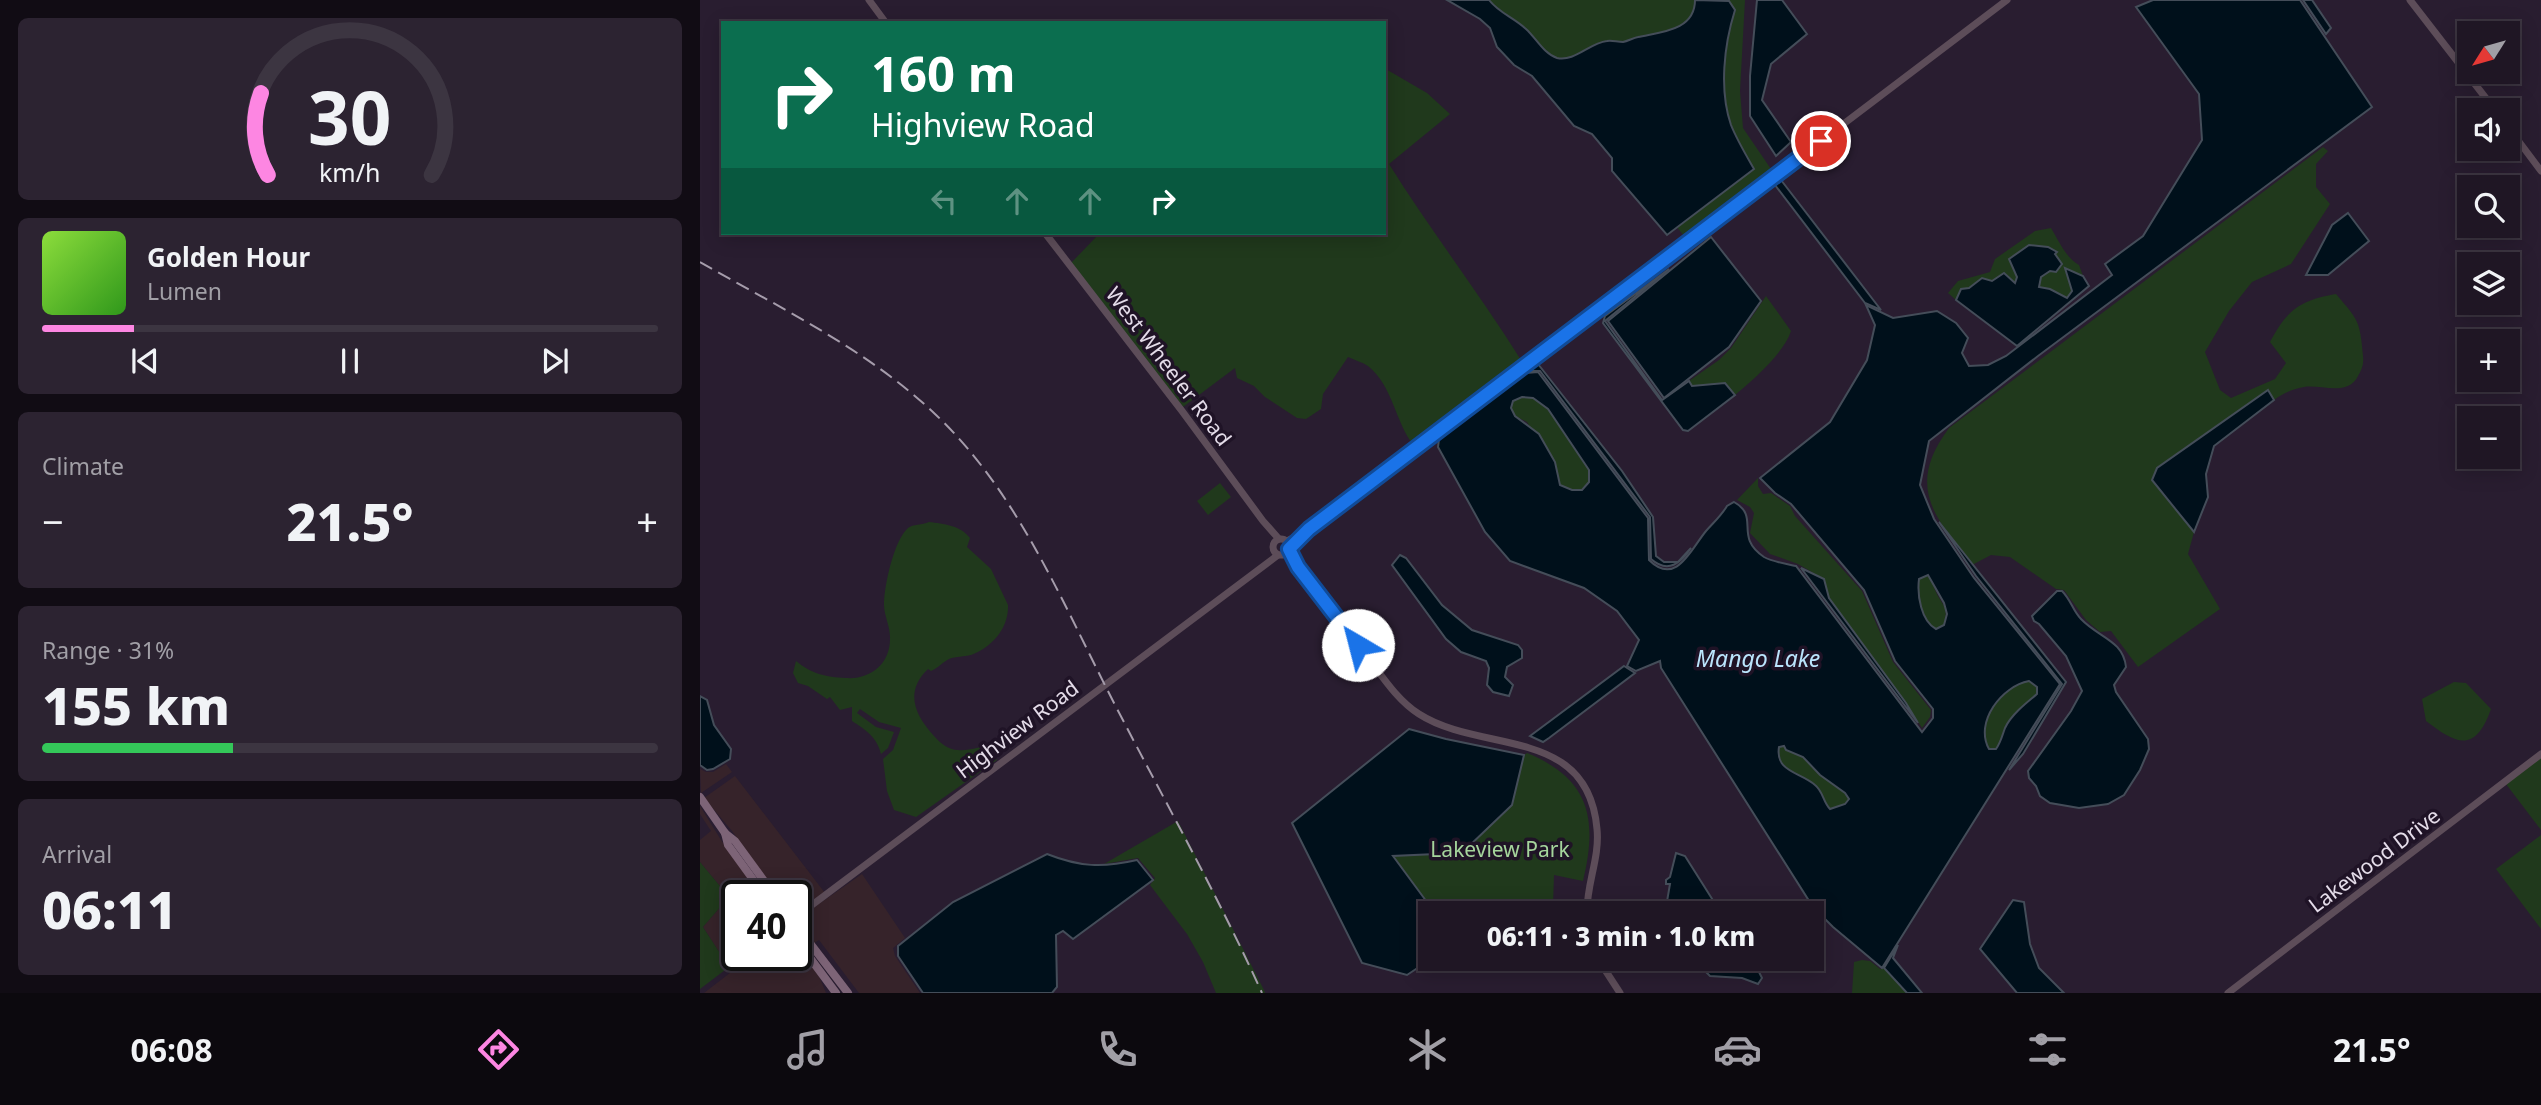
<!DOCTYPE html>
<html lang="en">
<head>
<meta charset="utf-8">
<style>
  body { margin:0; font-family:"Noto Sans",sans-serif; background:#2c2331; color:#f1f3f6; height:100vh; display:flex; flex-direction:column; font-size:26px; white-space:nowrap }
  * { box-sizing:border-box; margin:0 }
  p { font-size:23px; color:#a19fa6 }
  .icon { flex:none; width:38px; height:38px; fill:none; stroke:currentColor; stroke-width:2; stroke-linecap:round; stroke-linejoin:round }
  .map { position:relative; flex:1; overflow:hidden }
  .sheet { display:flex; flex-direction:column; gap:18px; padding:18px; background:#110c14; width:700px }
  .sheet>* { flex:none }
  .top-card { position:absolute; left:21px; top:21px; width:665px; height:214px; border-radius:0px; box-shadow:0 4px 18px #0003,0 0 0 2px #3c3541; background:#0b6e4f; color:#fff; overflow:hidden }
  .needle { width:46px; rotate:233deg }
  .tools { position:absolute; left:1757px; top:21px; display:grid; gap:14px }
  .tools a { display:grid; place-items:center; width:63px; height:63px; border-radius:0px; background:#1f1624; box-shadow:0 4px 18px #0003,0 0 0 2px #3c3541; font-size:35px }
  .speed { position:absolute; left:21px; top:880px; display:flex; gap:14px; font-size:35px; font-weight:700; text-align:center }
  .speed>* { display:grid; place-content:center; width:91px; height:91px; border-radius:50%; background:#1f1624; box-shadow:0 4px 18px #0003,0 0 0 2px #3c3541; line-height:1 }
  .speed .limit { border:4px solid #111; border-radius:10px; background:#fff; color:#111 }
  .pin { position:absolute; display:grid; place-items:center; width:60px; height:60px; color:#fff; margin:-30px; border:4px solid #fff; border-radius:50%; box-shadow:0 2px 7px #0007 }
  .me { position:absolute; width:77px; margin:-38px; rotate:323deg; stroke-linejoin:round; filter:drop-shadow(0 0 5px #0008) }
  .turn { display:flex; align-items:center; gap:24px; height:147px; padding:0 35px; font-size:32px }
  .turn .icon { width:91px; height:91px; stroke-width:2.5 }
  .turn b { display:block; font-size:49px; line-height:60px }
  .lanes { display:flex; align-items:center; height:66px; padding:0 35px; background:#0003; justify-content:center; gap:35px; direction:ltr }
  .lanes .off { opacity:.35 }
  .big { font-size:52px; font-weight:800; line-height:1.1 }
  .sheet .card { flex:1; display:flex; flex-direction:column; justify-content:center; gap:10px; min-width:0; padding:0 24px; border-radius:10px; background:#2c2331 }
  .sheet .dial { align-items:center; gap:0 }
  .dial svg { height:182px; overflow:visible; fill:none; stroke:#3c3541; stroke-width:7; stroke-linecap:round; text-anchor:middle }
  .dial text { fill:#f1f3f6; stroke:none }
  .song { display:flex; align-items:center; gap:21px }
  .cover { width:84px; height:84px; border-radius:10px; background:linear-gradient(135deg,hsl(90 70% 55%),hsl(110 70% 35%)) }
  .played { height:7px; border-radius:4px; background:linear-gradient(90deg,#fd86e2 15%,#3c3541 15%) }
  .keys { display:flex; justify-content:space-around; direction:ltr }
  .heat { display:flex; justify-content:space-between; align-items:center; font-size:38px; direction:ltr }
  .charge { height:10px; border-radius:5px; background:linear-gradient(90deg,#34c759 31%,#3c3541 0) }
  .trip { position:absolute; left:718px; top:901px; width:406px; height:70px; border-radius:0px; background:#1f1624; box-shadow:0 4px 18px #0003,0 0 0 2px #3c3541; font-weight:800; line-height:70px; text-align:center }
  .menu { display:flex; height:112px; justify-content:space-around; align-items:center; background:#0c090e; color:#a19fa6 }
  .menu .icon { width:49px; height:49px }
  .menu .selected { color:#fd86e2 }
  .menu b { font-size:32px; color:#f1f3f6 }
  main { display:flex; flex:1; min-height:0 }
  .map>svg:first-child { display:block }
  .commercial { fill:#36232a }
  .green { fill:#20391c }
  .water { fill:#00101b; stroke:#444d59; stroke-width:2; fill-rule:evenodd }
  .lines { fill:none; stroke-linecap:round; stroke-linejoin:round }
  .tertiary { stroke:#5d4d59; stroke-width:7 }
  .secondary { stroke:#7d6477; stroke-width:8 }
  .rail { stroke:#a59cab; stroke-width:2; stroke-dasharray:14 7; stroke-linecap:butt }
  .route-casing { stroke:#114b97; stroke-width:18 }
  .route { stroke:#1a73e8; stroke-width:12 }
  .labels { text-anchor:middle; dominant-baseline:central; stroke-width:7; stroke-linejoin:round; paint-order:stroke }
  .street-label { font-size:21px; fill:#e4dce9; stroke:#1f1326 }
  .park-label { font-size:21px; fill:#a5d59c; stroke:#1f1326 }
  .water-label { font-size:23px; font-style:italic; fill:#bae4fc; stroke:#1f1326 }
</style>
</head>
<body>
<main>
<section class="sheet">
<div class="card dial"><svg viewBox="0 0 100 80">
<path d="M14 69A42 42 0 1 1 86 69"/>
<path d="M14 69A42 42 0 0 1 11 33" stroke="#fd86e2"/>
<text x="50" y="56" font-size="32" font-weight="700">30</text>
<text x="50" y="72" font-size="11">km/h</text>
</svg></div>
<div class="card">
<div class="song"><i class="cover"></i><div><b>Golden Hour</b><p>Lumen</p></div></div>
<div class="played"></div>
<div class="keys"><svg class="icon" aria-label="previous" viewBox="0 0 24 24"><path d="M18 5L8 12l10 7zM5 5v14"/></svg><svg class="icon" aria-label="pause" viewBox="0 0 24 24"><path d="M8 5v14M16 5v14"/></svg><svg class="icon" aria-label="next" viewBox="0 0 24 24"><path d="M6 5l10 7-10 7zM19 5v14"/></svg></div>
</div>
<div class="card"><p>Climate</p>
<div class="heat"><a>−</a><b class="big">21.5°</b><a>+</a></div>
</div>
<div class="card"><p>Range · 31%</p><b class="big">155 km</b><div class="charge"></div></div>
<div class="card"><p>Arrival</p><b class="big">06:11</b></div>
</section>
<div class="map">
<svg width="1841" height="993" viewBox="0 0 1841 993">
  <rect width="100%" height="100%" fill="#291d30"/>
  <!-- commercial -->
  <g class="commercial">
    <path d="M 26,764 L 32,772 L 1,793 L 0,769 L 6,772 L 13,772 Z"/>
    <path d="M 35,776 L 125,893 L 96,914 L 96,896 L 79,896 L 32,831 L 4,798 Z"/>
    <path d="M 0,806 L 21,840 L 61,896 L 37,896 L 37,956 L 44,956 L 29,967 L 3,927 L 29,897 L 0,862 L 0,840 L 11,831 L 0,814 Z"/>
    <path d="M 162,874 L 205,938 L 193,948 L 195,956 L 220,993 L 159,993 L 119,940 L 114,943 L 96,920 Z"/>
    <path d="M 96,945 L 119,976 L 126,993 L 4,993 L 52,956 L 96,956 Z"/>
  </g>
  <!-- green -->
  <g class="green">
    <path d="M 789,0 L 995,0 C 995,31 960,32 938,37 C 933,38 928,41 923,42 C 917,42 912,40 907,41 C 889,43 875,62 857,58 C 844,54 836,38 826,29 C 813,17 799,13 789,0 Z"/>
    <path d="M 1025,0 L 1045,0 L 1040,91 L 1043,128 L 1073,172 L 984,236 L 976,226 L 1054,169 C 1046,155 1037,140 1031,125 C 1019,90 1024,45 1035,10 L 1029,2 Z"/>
    <path d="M 684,68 L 727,93 L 750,114 L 689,164 C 731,231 779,293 821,360 L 825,363 L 714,446 C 695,422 693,386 668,366 C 662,362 654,360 648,357 L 623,394 L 621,409 L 606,419 L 597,418 L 565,397 L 554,386 L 537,378 L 535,368 L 483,407 L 371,263 L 398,235 L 397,233 L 684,233 Z"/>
    <path d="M 1623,147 L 1628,151 L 1616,164 L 1616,187 L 1630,204 L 1591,264 L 1552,282 L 1529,311 L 1505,352 L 1520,390 L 1531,398 L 1575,379 L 1586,363 L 1570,342 C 1587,310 1600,300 1636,294 C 1658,320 1660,320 1663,356 C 1664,364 1662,369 1658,376 C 1648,397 1620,384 1604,387 C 1593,389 1583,393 1574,400 L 1568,390 L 1453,480 L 1494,532 L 1488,554 L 1520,609 L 1438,667 L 1411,631 L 1400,632 L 1386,620 L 1364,590 L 1356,589 L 1310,557 L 1291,555 L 1272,565 C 1235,517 1205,487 1249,428 Z"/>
    <path d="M 1351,228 C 1359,241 1366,258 1379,265 L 1383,276 L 1365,269 L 1372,291 L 1367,298 L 1350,289 L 1338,287 L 1341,277 L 1350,271 L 1348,247 L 1329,245 L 1309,259 L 1317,278 L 1315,284 L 1304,273 L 1292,281 L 1277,281 L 1269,288 L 1261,289 L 1256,300 L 1248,293 L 1258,281 L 1290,272 L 1295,259 L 1335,231 Z"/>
    <path d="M 1066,296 L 1091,331 C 1084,353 1053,380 1035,395 L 1025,383 L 992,386 L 989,381 L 1019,360 L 1031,348 Z"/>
    <path d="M 822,397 L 833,398 L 848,409 L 889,470 L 889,482 L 882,490 L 872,490 L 860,485 L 857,471 L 827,422 L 815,416 L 811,408 L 813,401 Z"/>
    <path d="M 1058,478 L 1058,486 L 1063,494 L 1071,493 L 1090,506 L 1095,516 L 1162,591 L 1193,662 L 1231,710 L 1230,717 L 1222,728 L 1206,703 L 1129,598 L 1124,579 L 1098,564 L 1070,554 L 1050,533 L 1054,513 L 1050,507 L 1037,500 Z"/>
    <path d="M 520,483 L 531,497 L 508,515 L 497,501 Z"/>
    <path d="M 229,522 C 244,524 260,525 270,538 L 267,547 L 291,569 L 308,605 C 309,628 292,647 271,655 C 264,657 256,656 249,659 C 243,662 238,668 231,671 L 228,669 C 204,692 215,715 234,736 C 240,743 249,750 258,750 C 266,751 277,748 285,746 L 297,760 L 216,817 L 194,810 L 187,791 L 183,759 L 193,750 L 201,728 L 179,722 L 160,709 L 157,713 L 176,727 L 194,732 L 188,748 L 181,754 C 177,737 166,730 152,721 L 152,707 L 140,710 L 130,697 L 127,699 L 108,686 L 98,683 L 93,673 L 96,661 C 112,674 125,677 146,678 C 170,680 191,664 190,637 C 190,626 184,615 184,605 C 184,586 194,540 208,528 C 213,524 222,525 229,522 Z"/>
    <path d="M 1228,575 C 1232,581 1233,585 1236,592 C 1243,607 1249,606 1244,625 L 1236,629 C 1221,621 1218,595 1219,579 Z"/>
    <path d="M 1329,681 L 1337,687 L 1337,694 L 1306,727 L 1302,741 L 1296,749 L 1289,749 C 1274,721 1302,687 1329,681 Z"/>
    <path d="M 1754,682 L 1766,683 L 1791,709 C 1775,754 1756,744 1726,721 L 1722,699 Z"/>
    <path d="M 1084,746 L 1086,750 L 1103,757 L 1120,775 L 1146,793 L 1149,799 L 1145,804 L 1130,809 C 1125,804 1125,799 1122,794 C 1109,776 1074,777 1079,747 Z"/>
    <path d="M 827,753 C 890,779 898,819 883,881 L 854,875 L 853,906 L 820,906 L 809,913 L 735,913 L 693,856 Z"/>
    <path d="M 1841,757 L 1841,830 L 1806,784 Z"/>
    <path d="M 478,821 L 565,992 L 565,993 L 516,993 L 503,962 L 487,934 L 450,885 L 455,878 L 438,858 L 404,864 Z"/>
    <path d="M 1841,835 L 1841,929 L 1796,869 Z"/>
    <path d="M 0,862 L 29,897 L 3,927 L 29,967 L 0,989 Z"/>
    <path d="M 1162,960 L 1170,961 L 1180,969 L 1184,968 L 1207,993 L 1152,993 L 1154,962 Z"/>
  </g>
  <!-- water -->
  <g class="water">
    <path d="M 747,0 L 789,0 C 799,13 813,17 826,29 C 836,38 844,54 857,58 C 875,62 889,43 907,41 C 912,40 917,42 923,42 C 928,41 933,38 938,37 C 960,32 995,31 995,0 L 1029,1 L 1035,10 C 1024,45 1019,90 1031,125 C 1037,140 1046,155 1054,169 L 967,235 L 912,171 L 912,158 L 892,134 L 874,126 L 832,76 L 814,65 L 797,47 L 790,28 L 780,19 Z"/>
    <path d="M 1057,0 L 1082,0 L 1107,34 L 1071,64 L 1062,100 L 1091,142 L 1076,156 L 1050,116 L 1050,76 Z"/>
    <path d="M 1453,0 L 1600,0 L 1672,107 L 1338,356 L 1229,441 L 1220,485 L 1234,519 L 1274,578 L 1360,684 L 1182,968 L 1133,927 L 1113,907 L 961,668 L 960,661 L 936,671 L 927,666 L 939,640 L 917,611 L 884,588 L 810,561 L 785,532 L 738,447 L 739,439 L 826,373 L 838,372 L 948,518 L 949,560 C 976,587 991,549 1006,531 C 1014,522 1021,516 1027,506 L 1034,502 C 1061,517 1033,536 1064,557 C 1073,562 1086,564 1096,566 L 1222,732 L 1233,718 L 1233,709 L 1195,661 L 1164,590 L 1091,504 L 1075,493 L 1060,478 L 1130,422 L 1167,360 L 1175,325 L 1166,305 L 1193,318 L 1237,311 L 1256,323 L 1268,338 L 1262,353 L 1269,366 L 1288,365 L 1306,356 L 1412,275 L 1405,264 L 1443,236 L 1502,140 L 1499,94 L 1436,7 ZM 822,397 L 833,398 L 848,409 L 889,470 L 889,482 L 882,490 L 872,490 L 860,485 L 855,462 L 839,434 L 815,416 L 811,408 L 813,401 ZM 1228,575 L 1244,603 L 1247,614 L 1244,625 L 1236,629 C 1221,621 1217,595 1219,579 ZM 1329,681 L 1337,687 L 1337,694 C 1326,703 1311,715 1305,728 C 1302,736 1301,742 1296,749 L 1289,749 C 1274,722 1302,686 1329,681 ZM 1084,746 L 1086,750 L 1103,757 L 1120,775 L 1145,793 L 1149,799 L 1145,804 L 1130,809 C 1123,802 1123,791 1115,785 C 1100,772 1075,772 1079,747 Z"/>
    <path d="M 1603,0 L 1612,0 L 1631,28 L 1626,34 Z"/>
    <path d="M 1081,180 L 1181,310 L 1165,303 L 1075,185 Z"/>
    <path d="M 1648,213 L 1669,241 L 1628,275 L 1606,275 L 1632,225 Z"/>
    <path d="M 1011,237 L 1061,301 L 1029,347 L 964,398 L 908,321 Z"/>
    <path d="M 1329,245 L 1348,247 L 1357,252 L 1355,254 L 1362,264 L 1356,272 L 1350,271 L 1341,277 L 1339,287 L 1350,289 L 1367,298 L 1372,291 L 1365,268 L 1383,276 L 1389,286 L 1317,346 L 1256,300 L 1261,289 L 1269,288 L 1282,278 L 1292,281 L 1304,273 L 1315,283 L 1317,277 L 1309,259 Z"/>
    <path d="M 969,269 L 905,321 L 962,400 L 989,381 L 992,386 L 1025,383 L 1035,395 L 988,431 L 983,430 L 903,323 L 905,316 Z"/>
    <path d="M 838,364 L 922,471 L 953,517 L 956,556 L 964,562 L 978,562 L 991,548 C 981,563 968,574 951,559 L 950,517 L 840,371 L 829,371 Z"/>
    <path d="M 1568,390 L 1574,400 L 1514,446 L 1506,474 L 1508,497 L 1494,532 L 1452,480 L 1457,468 Z"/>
    <path d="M 1239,522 L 1366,682 L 1323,754 L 1309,770 L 1362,684 L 1276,576 Z"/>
    <path d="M 700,555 L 706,558 L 742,605 L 772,630 L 818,645 L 822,650 L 822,658 L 807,667 L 805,677 L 813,685 L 809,696 L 793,692 L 787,685 L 789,668 L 786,661 L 761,652 L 746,639 L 692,565 Z"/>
    <path d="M 1101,568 L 1124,579 L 1129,598 L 1206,703 L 1218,723 Z"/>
    <path d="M 1357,591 L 1362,591 C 1371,600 1373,611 1381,619 C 1399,638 1423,640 1426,667 L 1414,685 L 1416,692 L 1448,739 L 1449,749 L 1440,770 L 1424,795 L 1408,804 L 1379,808 L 1350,803 L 1340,796 L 1336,786 L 1329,778 L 1328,771 L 1371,711 L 1382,691 L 1366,656 L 1339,624 L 1334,621 L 1332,616 Z"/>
    <path d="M 924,666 L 935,673 L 849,738 L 843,742 L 830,736 Z"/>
    <path d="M 0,696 L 7,700 L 14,725 L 31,749 L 30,759 L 13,769 L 7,770 L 0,765 Z"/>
    <path d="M 709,729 L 746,739 L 824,755 L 812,805 L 767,848 L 736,854 L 693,856 L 735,913 L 730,914 L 731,959 L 707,975 L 662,963 L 592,823 Z"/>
    <path d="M 976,853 L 985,856 L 1021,913 L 965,913 L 970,884 L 966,884 L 966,880 L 970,877 Z"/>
    <path d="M 347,854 C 380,867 402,868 437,860 L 453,880 L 373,939 L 363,931 L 356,935 L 357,987 L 352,993 L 223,993 L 198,956 L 198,946 L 253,902 Z"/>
    <path d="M 1313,900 L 1324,902 L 1330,944 L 1339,968 L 1364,993 L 1317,993 L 1280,949 Z"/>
    <path d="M 1198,945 L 1193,958 L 1222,993 L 1207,993 L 1184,968 Z"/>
    <path d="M 993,959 L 1047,959 L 1057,968 L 1062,978 L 1058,984 L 1042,978 L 1010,976 Z"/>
  </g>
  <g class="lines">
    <!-- tertiary -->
    <g class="tertiary">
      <path d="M 169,0 L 186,23"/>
      <path d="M 1710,0 L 1795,110"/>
      <path d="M 1808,127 L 1841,171"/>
      <path d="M 345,233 L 482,411 L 563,521 L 579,539"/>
      <circle cx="581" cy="547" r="8"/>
      <path d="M 587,541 L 609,529 L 1307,0"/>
      <path d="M 589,549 L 608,530"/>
      <path d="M 589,550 L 598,567 C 621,596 643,626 666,655 C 682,676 697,700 719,714 C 781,754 888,725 897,829 C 900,858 886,885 887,914"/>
      <path d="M 96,917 L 578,555"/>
      <path d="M 898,959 L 920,993"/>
      <path d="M 1528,993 L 1841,754"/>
    </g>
    <!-- secondary -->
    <g class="secondary">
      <path d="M 0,797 L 25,833 L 35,841 L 75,896"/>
      <path d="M 25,833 L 28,845 L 65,896"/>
      <path d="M 96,925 L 148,993"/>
      <path d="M 96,939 L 136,993"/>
    </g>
    <!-- rail -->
    <path class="rail" d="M 0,262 C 80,308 168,350 235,414 C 317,491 362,602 413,701 C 463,798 517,894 562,993"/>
  </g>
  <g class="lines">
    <defs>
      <path id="route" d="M 658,645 L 598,567 L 589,549 L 609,529 L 1121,141"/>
    </defs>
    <!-- route casing -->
    <use href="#route" class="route-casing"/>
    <!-- route -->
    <use href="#route" class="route"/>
  </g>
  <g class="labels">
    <!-- street labels -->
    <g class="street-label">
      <text transform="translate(469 366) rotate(53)">West Wheeler Road</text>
      <text transform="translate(317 729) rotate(-37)">Highview Road</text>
      <text transform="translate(1674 860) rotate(-37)">Lakewood Drive</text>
    </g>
    <!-- park labels -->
    <g class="park-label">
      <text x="800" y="849">Lakeview Park</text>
    </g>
    <!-- water labels -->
    <g class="water-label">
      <text x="1058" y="658">Mango Lake</text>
    </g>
  </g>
</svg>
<div class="tools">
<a><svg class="needle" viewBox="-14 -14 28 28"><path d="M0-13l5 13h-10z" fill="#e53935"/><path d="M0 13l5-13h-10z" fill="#a19fa6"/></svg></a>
<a><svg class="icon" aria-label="sound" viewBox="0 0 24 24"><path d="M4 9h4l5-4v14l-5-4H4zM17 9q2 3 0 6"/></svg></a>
<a><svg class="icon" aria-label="search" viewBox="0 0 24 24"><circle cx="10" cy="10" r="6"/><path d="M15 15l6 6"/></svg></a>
<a><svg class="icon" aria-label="layers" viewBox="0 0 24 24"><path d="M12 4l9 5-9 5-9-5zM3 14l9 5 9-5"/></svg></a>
<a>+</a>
<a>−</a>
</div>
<div class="speed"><div class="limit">40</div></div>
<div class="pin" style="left:1121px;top:141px;background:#d93025"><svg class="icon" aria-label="arrive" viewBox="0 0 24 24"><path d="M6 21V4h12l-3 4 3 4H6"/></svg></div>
<svg class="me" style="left:658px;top:645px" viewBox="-20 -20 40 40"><circle r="19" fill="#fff"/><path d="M0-13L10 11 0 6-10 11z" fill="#1a73e8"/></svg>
<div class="trip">06:11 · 3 min · 1.0 km</div>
<div class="top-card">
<div class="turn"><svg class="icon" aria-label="right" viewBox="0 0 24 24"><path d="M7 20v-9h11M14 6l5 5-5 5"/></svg><div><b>160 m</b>Highview Road</div></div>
<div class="lanes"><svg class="icon off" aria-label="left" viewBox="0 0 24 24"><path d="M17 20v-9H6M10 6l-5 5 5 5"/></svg><svg class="icon off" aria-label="ahead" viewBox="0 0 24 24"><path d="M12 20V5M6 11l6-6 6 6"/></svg><svg class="icon off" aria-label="ahead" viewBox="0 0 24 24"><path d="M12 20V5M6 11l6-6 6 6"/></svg><svg class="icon" aria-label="right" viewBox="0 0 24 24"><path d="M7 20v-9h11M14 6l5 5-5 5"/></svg></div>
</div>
</div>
</main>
<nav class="menu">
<b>06:08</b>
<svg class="icon selected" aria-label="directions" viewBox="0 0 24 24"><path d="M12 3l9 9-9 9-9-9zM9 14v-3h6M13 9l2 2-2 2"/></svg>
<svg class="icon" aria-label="music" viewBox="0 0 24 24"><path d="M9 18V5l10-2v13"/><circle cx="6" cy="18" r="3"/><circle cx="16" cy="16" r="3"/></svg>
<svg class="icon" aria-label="phone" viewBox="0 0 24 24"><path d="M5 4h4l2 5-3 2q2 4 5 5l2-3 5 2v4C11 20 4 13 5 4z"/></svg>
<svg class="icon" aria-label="climate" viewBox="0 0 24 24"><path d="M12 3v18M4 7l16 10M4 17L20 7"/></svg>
<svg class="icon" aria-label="car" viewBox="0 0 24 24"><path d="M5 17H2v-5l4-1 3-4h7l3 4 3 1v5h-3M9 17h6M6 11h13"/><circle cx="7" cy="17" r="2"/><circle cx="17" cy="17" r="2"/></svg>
<svg class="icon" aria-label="filters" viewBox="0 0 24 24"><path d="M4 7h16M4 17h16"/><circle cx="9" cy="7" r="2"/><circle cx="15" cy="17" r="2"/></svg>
<b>21.5°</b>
</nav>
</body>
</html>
